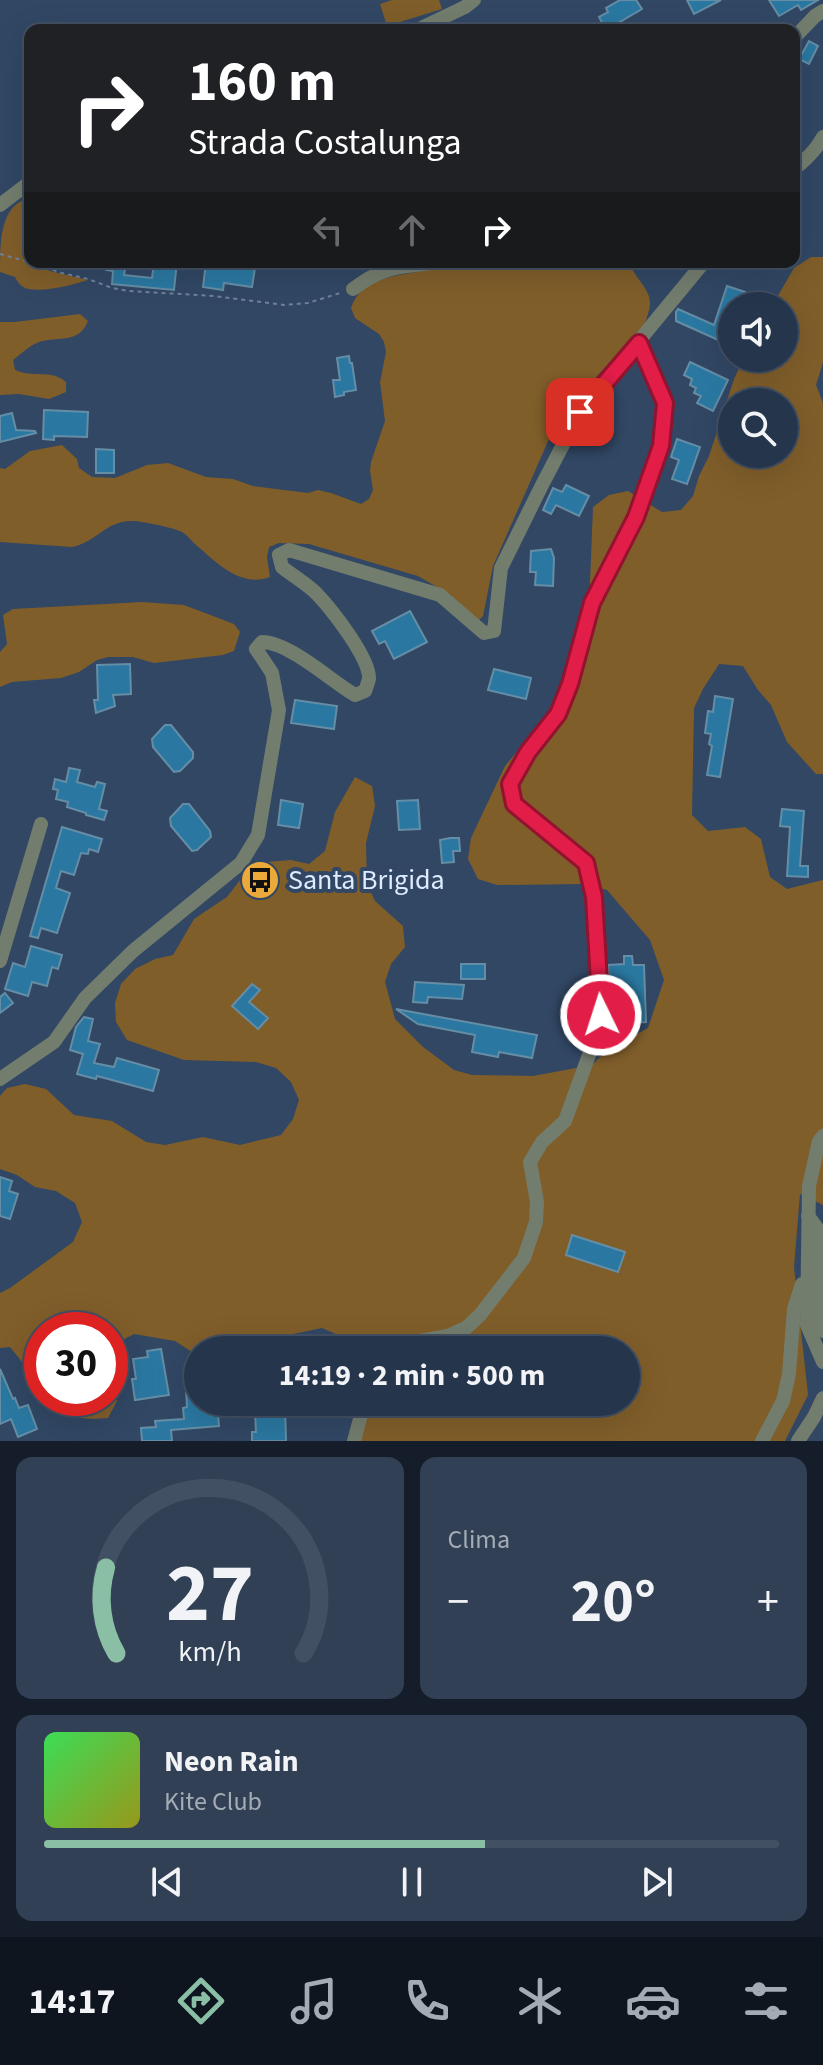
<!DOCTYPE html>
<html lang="it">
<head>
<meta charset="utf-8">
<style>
  body { margin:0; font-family:"Source Sans 3",sans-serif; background:#314055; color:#f1f3f6; height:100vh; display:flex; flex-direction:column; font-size:30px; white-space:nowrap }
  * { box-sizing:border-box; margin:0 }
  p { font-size:26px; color:#a3abb5 }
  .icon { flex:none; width:44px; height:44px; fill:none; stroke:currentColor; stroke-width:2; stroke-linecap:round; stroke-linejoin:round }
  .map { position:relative; height:1441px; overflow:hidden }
  .drawer { display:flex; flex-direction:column; gap:16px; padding:16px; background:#141d29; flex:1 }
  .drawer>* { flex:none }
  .hud { position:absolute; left:24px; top:24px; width:776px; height:244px; border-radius:16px; box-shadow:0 8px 32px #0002,0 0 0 2px #425063; background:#202124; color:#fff; overflow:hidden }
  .controls { position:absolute; left:718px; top:292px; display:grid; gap:16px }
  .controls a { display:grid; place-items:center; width:80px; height:80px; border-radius:50%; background:#25354b; box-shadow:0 8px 32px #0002,0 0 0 2px #425063; font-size:40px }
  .speed { position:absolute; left:24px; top:1312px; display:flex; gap:16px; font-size:40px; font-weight:700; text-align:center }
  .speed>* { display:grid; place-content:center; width:104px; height:104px; border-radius:50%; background:#25354b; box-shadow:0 8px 32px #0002,0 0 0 2px #425063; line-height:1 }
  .speed .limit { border:12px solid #d22; background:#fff; color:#111 }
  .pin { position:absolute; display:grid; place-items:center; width:68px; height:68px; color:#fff; margin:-34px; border-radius:16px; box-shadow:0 4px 12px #0006 }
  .me { position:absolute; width:88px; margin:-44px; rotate:356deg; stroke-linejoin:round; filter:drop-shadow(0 0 6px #0008) }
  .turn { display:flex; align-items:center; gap:28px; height:168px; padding:0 32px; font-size:36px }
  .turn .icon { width:104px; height:104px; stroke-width:2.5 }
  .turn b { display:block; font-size:56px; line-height:68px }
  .lanes { display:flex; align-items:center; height:76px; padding:0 32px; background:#0003; justify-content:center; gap:40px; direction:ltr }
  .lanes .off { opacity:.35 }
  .big { font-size:60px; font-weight:700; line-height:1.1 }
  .drawer .tile { flex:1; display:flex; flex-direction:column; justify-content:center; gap:12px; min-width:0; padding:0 28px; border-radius:16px; background:#314055 }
  .drawer .dial { align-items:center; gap:0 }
  .dial svg { height:208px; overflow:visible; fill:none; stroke:#425063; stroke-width:7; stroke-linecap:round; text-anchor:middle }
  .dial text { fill:#f1f3f6; stroke:none }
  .song { display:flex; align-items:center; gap:24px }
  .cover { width:96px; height:96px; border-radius:12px; background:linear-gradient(135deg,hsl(130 70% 55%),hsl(60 70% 35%)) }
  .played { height:8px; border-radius:4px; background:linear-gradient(90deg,#8abfa5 60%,#425063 60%) }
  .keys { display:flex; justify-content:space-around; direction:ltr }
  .heat { display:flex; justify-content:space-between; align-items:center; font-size:44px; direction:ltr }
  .drawer .tiles { flex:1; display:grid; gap:16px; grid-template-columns:1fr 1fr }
  .tile:last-child { grid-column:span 2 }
  .trip { position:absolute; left:184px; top:1336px; width:456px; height:80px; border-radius:40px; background:#25354b; box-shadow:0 8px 32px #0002,0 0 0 2px #425063; font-weight:700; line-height:80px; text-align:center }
  .dock { display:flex; height:128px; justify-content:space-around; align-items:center; background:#0f151e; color:#a3abb5 }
  .dock .icon { width:56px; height:56px }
  .dock .active { color:#8abfa5 }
  .dock b { font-size:36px; color:#f1f3f6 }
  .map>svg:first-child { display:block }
  .green { fill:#805e2a; fill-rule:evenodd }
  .building { fill:#2a78a1; stroke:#658da5; stroke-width:2 }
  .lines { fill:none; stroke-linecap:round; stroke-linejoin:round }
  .path { stroke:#6f829b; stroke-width:2; stroke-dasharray:4 4; stroke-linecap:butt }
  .minor { stroke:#737d6e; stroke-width:14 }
  .route-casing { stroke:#92132f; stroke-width:20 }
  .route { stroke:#e11d48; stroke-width:14 }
  .labels { text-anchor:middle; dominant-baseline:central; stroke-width:8; stroke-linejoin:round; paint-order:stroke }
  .poi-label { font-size:28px; fill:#dfecff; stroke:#314764; text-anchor:start }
</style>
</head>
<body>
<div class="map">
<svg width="823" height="1441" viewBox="0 0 823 1441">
  <rect width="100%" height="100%" fill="#314764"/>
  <!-- green -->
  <g class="green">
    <path d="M 392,0 L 439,0 L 442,9 L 387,26 L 380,4 Z"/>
    <path d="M 29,199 L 30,262 L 38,262 L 40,266 L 50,271 L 88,280 C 72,285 45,292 29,289 C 22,288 18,283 15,277 L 0,272 C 0,243 0,204 29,199 Z"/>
    <path d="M 811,257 L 823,257 L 823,362 L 816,385 L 823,403 L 823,774 L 816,774 L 787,742 L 771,705 L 758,690 L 743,666 L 719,664 L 703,689 L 694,708 L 692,815 L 708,831 L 745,827 L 761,839 L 770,877 L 787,889 L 823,880 L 823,1205 L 800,1194 L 794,1267 L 808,1395 L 785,1441 L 352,1441 L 362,1402 L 626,1402 L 626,1350 L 360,1350 L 359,1344 L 322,1328 L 279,1337 L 266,1350 L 198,1350 L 198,1356 L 175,1341 L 134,1334 L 115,1344 L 110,1363 L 117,1401 L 108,1418 C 80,1420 71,1419 51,1398 L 110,1398 L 110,1330 L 42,1330 L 42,1387 L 10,1347 L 0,1348 L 0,1293 L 10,1288 L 73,1242 L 82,1222 L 75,1203 L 56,1191 L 35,1187 L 17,1175 L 0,1169 L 0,1096 L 7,1088 L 25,1084 L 46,1089 L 74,1115 L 112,1121 L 146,1142 L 165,1145 L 203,1137 L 240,1145 L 281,1135 L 293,1119 L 299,1100 L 291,1082 L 276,1068 L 256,1062 L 184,1060 L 127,1040 L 116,1022 L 115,1003 L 121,984 L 135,969 L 155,959 L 173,955 L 194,919 L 227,897 L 253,863 L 291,860 L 309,864 L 325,851 L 335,812 L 355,777 L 372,786 L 375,806 L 366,843 L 367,884 L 375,901 L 403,926 L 405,947 L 391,964 L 385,982 L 395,1019 L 423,1047 L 454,1070 L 472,1075 L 533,1076 L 592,1065 L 607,1050 L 648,1028 L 664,980 L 650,940 L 607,890 L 585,884 L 497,885 L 478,879 L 468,859 L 471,838 L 505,766 L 556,705 L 589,609 L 593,507 L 609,495 L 628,491 L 662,512 L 681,510 L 693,496 L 699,476 L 709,456 L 734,379 L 744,358 L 784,358 L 784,306 L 772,306 L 794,268 ZM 732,402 L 784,402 L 784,454 L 732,454 Z"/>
    <path d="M 458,262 L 629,262 C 633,276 650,288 650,303 C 650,309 647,317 645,323 L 557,421 L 493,566 L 483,616 L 478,621 L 456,603 L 451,595 L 418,576 L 309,544 L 279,543 L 269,547 L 267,557 L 270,577 C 240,588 216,562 195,544 C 191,540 186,534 182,532 C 175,528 141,521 133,521 C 106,520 97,542 72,547 L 0,542 L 0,468 L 5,469 L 30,451 L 62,445 L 77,459 L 79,468 L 92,477 L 115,478 L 147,465 L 168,463 L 206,477 L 233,479 L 253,486 L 308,493 L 318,490 L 331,493 L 361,504 L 369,499 L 373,490 L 370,471 L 371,462 L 385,421 L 380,382 L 386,352 L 384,342 L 379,334 L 355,318 L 351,308 C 361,276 400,276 427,270 C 438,268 448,265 458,262 Z"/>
    <path d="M 80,314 L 88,321 C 79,344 59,336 39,342 C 30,345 21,354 13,360 L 15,370 C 32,378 51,369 66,382 L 66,392 L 49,399 L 19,394 L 0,395 L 0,322 L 15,322 Z"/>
    <path d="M 142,602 L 184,605 L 234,624 L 240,632 L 234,651 L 223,655 L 154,663 L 133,657 L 108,657 L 97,660 L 79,672 L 61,678 L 12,682 L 0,687 L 0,652 L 7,644 L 3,615 L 13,609 Z"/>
  </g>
  <!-- building -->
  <g class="building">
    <path d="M 620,0 L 636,0 L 642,9 L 606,30 L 599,17 L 608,12 L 606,8 Z"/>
    <path d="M 687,0 L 721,0 L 694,14 Z"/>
    <path d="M 769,0 L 818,0 L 801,10 L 798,5 L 779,16 Z"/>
    <path d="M 809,41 L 818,46 L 809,64 L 799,59 Z"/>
    <path d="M 106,262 L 126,262 L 124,275 L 152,278 L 154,262 L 177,262 L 174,290 L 112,284 L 113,271 L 106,270 Z"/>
    <path d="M 206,262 L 255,268 L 252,287 L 224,283 L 223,290 L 203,287 Z"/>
    <path d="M 727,286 L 745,292 L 740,306 L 732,306 L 732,353 L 722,348 L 725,343 L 676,321 L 676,312 L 678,309 L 714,325 Z"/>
    <path d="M 349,356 L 350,363 L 352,363 L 356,390 L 344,392 L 344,395 L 335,397 L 333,380 L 340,380 L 337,358 Z"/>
    <path d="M 690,362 L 728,380 L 713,411 L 697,403 L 701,396 L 694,393 L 696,388 L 690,385 L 692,379 L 684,375 Z"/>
    <path d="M 44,410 L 88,412 L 87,437 L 54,436 L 54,440 L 43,439 Z"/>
    <path d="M 12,413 L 16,430 L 35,431 L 36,433 L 0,442 L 0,416 Z"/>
    <path d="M 677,439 L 700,447 L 687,484 L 672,479 L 679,460 L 671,457 Z"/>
    <path d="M 96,449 L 114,450 L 114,473 L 96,473 Z"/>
    <path d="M 566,485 L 589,496 L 579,516 L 556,505 L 551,514 L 543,510 L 553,488 L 562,492 Z"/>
    <path d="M 551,549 L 554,558 L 553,586 L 535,585 L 536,572 L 530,572 L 531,551 Z"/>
    <path d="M 410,611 L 427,642 L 394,659 L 385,641 L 379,644 L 372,631 Z"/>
    <path d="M 130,664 L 131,694 L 113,695 L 115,706 L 96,713 L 94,700 L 98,700 L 97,665 Z"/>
    <path d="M 494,669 L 531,678 L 526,699 L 488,690 Z"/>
    <path d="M 715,696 L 733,699 L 720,777 L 707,775 L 712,746 L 709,744 L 711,734 L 705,733 L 708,711 L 713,712 Z"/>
    <path d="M 295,700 L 337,706 L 334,729 L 291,723 Z"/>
    <path d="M 165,725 L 171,725 L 193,752 L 193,758 L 180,771 L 174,772 L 153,747 L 152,739 Z"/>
    <path d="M 69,768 L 80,770 L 77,782 L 95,787 L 97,782 L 105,784 L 99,809 L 107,811 L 104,820 L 86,815 L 86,813 L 67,807 L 68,802 L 56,799 L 58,790 L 53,789 L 55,779 L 66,782 Z"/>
    <path d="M 281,800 L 303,804 L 299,828 L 278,825 Z"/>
    <path d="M 418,800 L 420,829 L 399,830 L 397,801 Z"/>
    <path d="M 183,804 L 189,804 L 210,831 L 211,837 L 197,850 L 192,851 L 171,826 L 170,818 Z"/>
    <path d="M 782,809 L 804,811 L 800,866 L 808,866 L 808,877 L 787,876 L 790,827 L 780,826 Z"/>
    <path d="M 62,827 L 102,839 L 98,852 L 89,849 L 88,854 L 81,853 L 74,875 L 61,871 L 56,888 L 70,893 L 57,933 L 41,928 L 38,938 L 30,936 Z"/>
    <path d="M 450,838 L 459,838 L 460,851 L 453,851 L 454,862 L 442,863 L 440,840 Z"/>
    <path d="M 31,946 L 62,955 L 58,969 L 52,967 L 47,986 L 32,982 L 28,996 L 5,989 L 13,963 L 25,967 Z"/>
    <path d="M 624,956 L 632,956 L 633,965 L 644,965 L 646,1022 L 621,1024 L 620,998 L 610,999 L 608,965 L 624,964 Z"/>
    <rect x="461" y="964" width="24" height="15"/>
    <path d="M 415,982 L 464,985 L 462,999 L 428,997 L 427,1003 L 413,1002 Z"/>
    <path d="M 252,984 L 260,990 L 249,1002 L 268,1018 L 258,1029 L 232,1006 Z"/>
    <path d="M 5,993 L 13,1003 L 0,1013 L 0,997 Z"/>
    <path d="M 396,1009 L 537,1035 L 532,1058 L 499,1052 L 498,1057 L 472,1052 L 475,1035 L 418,1024 Z"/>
    <path d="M 84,1017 L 93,1019 L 88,1041 L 100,1044 L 94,1063 L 114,1067 L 117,1058 L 159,1070 L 153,1091 L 97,1076 L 96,1079 L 77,1074 L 83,1054 L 70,1050 L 76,1027 Z"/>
    <path d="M 0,1177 L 12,1181 L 9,1191 L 18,1194 L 10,1219 L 0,1216 Z"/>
    <path d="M 572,1235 L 625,1252 L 618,1272 L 566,1255 Z"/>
    <path d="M 161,1349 L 169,1395 L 135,1400 L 132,1379 L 136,1379 L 133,1359 L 148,1357 L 147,1351 Z"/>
    <path d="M 0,1369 L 13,1399 L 15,1398 L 19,1408 L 28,1405 L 37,1429 L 18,1437 L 11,1419 L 0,1424 Z"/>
    <path d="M 198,1387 L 198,1402 L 217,1402 L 219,1426 L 171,1430 L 172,1441 L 142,1441 L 141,1428 L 156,1427 L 155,1421 L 184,1419 L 183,1408 L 187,1407 L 186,1388 Z"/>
    <path d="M 285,1405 L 286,1441 L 252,1441 L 252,1432 L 256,1432 L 255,1412 L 270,1412 L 270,1406 Z"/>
  </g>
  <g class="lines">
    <!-- path -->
    <g class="path">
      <path d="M 0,254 L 29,262"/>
      <path d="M 30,262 L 62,273 L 88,279 L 112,288 L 129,291 L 214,296 L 284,305 L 308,303 L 340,293"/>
    </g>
    <!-- minor -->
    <g class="minor">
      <path d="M 417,30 L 465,7 L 474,0"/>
      <path d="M 794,38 L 815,16 L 823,11"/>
      <path d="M 794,169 C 806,160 816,150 823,137"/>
      <path d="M 0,205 L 30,182"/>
      <path d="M 353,289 C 386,264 400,268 439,262"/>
      <path d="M 0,961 L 41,824"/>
      <path d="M 0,1079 L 54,1042 L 85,998 L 133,951 L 241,863 L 258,835 L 279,710 L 272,673 L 256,649 L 262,642 C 289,642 331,681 355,695 L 365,691 C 366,689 368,682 369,679 C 370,658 332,610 317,594 C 307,584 293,576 282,567 L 279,555 L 289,550 L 440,595 L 484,633 L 494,631 L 501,568 L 541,487 L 580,412 L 704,262"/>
      <path d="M 823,1136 L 819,1141 L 809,1186 L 807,1325 L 823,1362"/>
      <path d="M 808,1216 C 813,1223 820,1230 822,1239 C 823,1267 810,1301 823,1331"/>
      <path d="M 365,1350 L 379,1344 L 414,1342 L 448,1336 L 466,1328 L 480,1315 L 524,1258 L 536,1222 L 537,1202 L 530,1162 L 542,1142 L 565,1121 L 597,1033 L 601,1015 L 594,897 L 586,863 L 514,804 L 510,784 L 528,752 L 558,714 L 570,684 L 592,603 L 636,517 L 661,446 L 665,403 L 639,343"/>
      <path d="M 354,1441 L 361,1415 L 362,1402"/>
      <path d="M 762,1441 L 783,1401 L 789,1374 L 794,1309 L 802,1284"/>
      <path d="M 798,1441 L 814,1417 L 823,1398"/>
    </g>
  </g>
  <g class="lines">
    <defs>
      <path id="route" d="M 580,412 L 639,343 L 665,403 L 661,446 L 636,517 L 592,603 L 570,684 L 558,714 L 528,752 L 510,784 L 514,804 L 586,863 L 594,897 L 601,1015"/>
    </defs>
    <!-- route casing -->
    <use href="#route" class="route-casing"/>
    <!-- route -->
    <use href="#route" class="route"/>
  </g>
  <!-- icons -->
  <defs>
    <symbol id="bus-disc" viewBox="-11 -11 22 22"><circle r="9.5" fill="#eba93a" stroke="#314764"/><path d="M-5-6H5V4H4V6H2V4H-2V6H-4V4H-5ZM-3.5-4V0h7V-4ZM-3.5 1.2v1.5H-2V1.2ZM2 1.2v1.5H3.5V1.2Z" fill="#111"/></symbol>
  </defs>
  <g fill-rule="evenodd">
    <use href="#bus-disc" x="238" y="858" width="44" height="44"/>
  </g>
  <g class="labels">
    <!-- poi labels -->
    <g class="poi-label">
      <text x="288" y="880">Santa Brigida</text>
    </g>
  </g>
</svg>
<div class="controls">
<a><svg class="icon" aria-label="sound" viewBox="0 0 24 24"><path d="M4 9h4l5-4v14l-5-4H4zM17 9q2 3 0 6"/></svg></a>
<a><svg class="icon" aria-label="search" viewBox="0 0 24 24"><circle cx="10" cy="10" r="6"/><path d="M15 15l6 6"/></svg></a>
</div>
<div class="speed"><div class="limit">30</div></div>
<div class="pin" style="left:580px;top:412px;background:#d93025"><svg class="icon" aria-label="arrive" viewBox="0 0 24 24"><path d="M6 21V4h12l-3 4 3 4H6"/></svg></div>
<svg class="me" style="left:601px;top:1015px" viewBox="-20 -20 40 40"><circle r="17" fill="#e11d48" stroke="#fff" stroke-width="3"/><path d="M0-11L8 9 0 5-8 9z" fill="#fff"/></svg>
<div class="trip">14:19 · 2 min · 500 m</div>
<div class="hud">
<div class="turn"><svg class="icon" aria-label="right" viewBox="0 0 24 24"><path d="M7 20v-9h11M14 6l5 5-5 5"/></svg><div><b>160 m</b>Strada Costalunga</div></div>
<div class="lanes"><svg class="icon off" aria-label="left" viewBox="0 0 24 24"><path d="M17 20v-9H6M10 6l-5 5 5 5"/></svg><svg class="icon off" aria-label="ahead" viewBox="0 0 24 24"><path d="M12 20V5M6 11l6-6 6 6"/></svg><svg class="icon" aria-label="right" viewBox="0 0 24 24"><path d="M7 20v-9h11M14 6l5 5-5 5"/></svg></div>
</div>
</div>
<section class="drawer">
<div class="tiles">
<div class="tile dial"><svg viewBox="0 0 100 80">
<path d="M14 69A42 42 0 1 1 86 69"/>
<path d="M14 69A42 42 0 0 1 10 36" stroke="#8abfa5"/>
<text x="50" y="56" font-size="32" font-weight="700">27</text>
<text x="50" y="72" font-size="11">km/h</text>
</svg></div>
<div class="tile"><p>Clima</p>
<div class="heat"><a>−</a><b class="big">20°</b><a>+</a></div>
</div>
<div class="tile">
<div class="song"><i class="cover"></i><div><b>Neon Rain</b><p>Kite Club</p></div></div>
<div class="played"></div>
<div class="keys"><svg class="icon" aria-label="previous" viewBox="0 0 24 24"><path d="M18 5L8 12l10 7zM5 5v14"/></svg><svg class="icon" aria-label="pause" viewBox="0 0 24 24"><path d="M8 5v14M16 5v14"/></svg><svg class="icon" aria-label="next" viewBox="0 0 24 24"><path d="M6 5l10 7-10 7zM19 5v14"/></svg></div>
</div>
</div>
</section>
<nav class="dock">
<b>14:17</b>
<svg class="icon active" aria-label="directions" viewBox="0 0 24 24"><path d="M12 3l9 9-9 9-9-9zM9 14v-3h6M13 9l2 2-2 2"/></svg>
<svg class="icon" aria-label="music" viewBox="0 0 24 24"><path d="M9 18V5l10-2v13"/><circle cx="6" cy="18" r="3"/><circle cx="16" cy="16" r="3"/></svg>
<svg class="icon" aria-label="phone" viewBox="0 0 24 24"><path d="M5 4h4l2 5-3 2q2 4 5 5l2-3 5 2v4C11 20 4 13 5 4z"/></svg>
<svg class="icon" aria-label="climate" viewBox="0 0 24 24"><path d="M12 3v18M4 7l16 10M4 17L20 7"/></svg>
<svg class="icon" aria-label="car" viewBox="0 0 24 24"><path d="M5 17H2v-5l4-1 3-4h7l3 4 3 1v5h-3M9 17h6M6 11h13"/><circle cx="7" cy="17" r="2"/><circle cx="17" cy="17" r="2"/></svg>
<svg class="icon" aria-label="filters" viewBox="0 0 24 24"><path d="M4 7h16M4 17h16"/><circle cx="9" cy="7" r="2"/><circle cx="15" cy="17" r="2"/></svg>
</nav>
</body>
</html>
